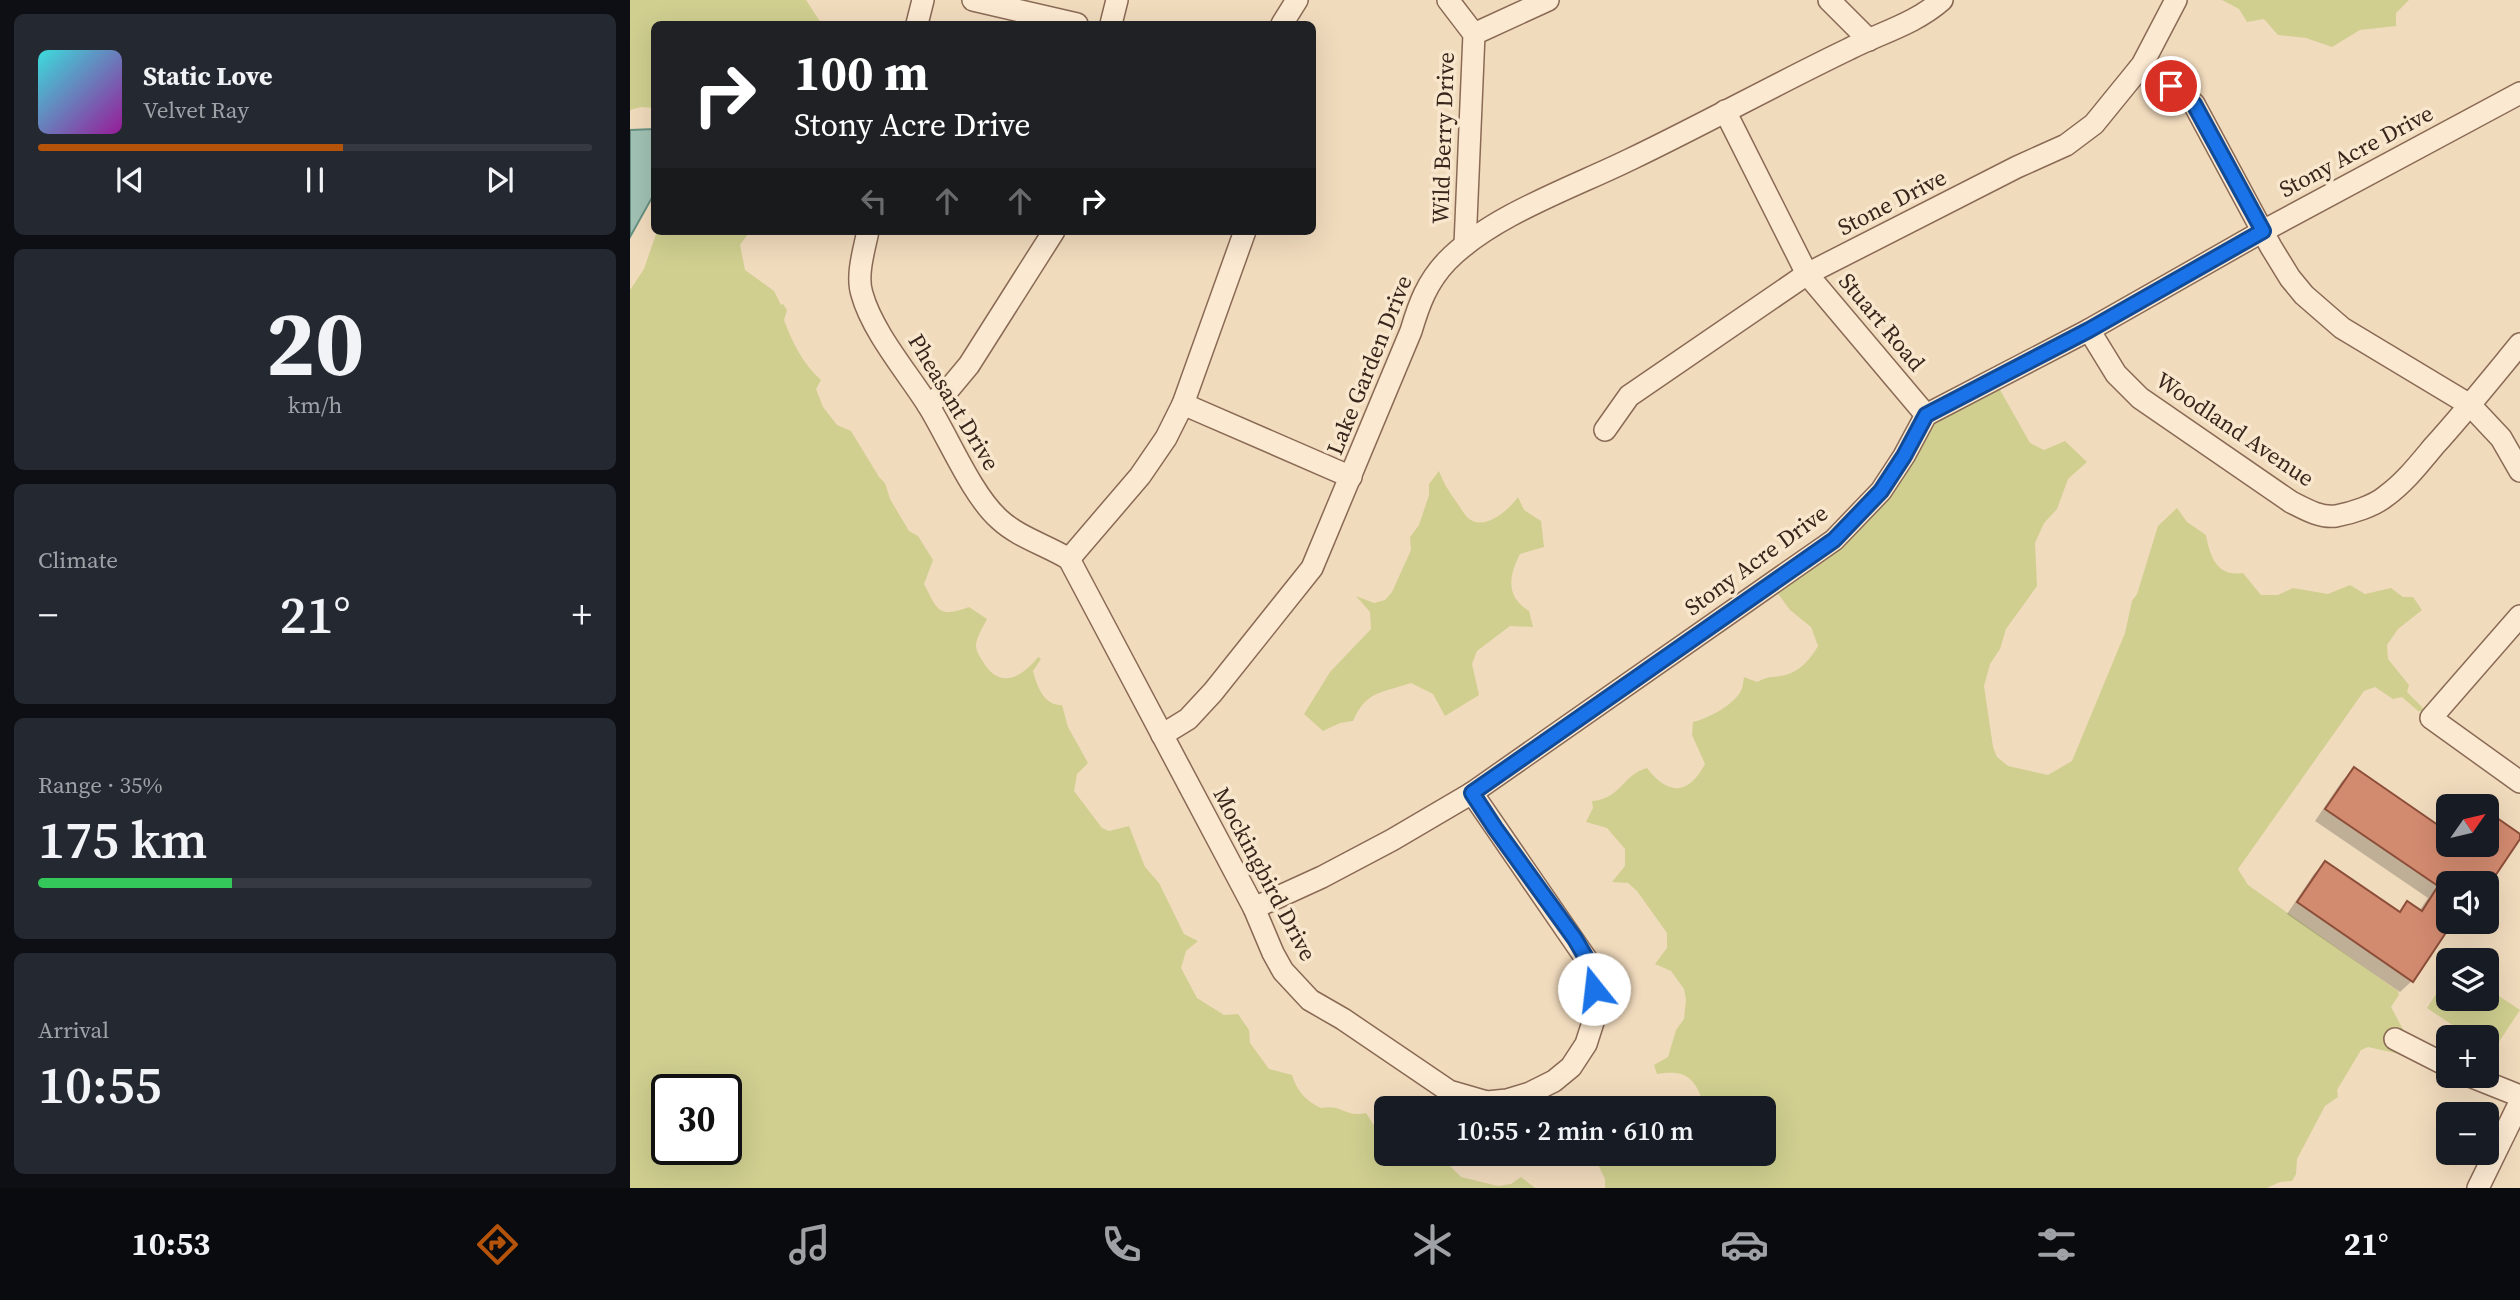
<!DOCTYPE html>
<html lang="en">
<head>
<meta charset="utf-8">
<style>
  body { margin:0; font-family:"Source Serif 4",serif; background:#242831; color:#f1f3f6; height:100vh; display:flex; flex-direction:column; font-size:26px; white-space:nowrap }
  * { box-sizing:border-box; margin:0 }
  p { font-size:23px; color:#9ea1a6 }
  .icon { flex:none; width:38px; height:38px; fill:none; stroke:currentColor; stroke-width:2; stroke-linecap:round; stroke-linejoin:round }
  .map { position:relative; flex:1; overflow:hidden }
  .side { display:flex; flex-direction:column; gap:14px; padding:14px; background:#0d0f14; width:630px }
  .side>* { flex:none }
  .guide { position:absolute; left:21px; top:21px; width:665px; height:214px; border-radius:10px; box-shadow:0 7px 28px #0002; background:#202124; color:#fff; overflow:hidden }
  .needle { width:46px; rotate:56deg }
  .buttons { position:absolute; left:1806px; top:794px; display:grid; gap:14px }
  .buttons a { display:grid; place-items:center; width:63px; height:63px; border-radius:10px; background:#171b24; box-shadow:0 7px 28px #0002; font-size:35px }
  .speed { position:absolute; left:21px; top:1074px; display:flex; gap:14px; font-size:35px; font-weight:700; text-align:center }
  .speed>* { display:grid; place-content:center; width:91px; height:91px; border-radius:50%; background:#171b24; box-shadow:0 7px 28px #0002; line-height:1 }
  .speed .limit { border:4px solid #111; border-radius:10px; background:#fff; color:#111 }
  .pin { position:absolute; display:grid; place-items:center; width:60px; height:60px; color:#fff; margin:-30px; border:4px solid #fff; border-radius:50%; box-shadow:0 2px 7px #0007 }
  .me { position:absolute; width:77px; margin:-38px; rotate:344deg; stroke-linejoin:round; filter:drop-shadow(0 0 5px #0008) }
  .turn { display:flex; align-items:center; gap:24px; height:147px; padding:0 28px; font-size:32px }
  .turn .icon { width:91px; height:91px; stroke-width:2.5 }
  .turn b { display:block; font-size:49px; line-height:60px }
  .lanes { display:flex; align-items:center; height:66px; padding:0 28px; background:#0003; justify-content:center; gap:35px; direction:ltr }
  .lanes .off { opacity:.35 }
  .big { font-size:52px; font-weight:600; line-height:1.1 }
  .side .tile { flex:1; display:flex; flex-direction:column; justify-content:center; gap:10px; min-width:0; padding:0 24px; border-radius:10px; background:#242831 }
  .side .dial { align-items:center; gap:0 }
  .dial b { font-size:91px; line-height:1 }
  .song { display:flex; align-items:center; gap:21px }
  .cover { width:84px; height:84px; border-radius:10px; background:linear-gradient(135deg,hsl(180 70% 55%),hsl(300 70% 35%)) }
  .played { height:7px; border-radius:4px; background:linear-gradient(90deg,#b45309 55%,#363941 55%) }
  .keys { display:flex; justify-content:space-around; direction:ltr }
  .heat { display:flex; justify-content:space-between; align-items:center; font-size:38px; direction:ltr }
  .charge { height:10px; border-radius:5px; background:linear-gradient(90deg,#34c759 35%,#363941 0) }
  .trip { position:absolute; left:744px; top:1096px; width:402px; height:70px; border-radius:10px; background:#171b24; box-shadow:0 7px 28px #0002; font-weight:600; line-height:70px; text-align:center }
  .tab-bar { display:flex; height:112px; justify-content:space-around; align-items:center; background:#090b0e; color:#9ea1a6 }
  .tab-bar .icon { width:49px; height:49px }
  .tab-bar .current { color:#b45309 }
  .tab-bar b { font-size:32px; color:#f1f3f6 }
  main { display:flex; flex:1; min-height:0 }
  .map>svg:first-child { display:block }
  .green { fill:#d0cf90; fill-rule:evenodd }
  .water { fill:#a1c2b4; stroke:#689081; stroke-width:2 }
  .shadow { fill:#0003 }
  .building { fill:#d38b70; stroke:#8c4e39; stroke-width:2 }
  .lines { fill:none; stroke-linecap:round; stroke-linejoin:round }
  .minor-casing { stroke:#8a6a55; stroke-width:24 }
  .minor { stroke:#fbe9d1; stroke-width:21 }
  .route-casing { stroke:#114b97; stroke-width:18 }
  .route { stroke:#1a73e8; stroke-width:12 }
  .labels { text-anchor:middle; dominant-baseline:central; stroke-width:7; stroke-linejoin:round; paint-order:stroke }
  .street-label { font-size:23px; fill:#38251b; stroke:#f8e6cd }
</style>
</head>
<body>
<main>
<section class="side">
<div class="tile">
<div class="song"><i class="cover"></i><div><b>Static Love</b><p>Velvet Ray</p></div></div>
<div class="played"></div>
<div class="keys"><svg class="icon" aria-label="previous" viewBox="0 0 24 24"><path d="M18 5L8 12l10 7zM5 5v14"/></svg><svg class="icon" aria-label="pause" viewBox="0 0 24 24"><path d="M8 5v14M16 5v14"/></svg><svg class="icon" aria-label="next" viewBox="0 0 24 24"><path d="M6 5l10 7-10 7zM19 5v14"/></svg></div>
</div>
<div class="tile dial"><b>20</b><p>km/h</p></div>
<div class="tile"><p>Climate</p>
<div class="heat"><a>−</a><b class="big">21°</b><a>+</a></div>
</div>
<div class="tile"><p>Range · 35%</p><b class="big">175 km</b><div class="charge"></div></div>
<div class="tile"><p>Arrival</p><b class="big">10:55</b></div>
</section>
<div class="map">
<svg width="1890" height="1188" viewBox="0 0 1890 1188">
  <rect width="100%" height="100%" fill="#f1dbbd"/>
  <!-- green -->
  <g class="green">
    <path d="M 0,0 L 176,0 L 189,20 L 195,24 L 24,24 L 24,108 L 11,107 L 0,110 Z"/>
    <path d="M 1592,0 L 1779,0 L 1766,13 L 1766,26 L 1730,30 L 1702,47 L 1676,38 L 1648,35 L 1634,19 L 1617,22 L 1609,9 Z"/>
    <path d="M 27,231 L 120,231 L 110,245 L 115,270 L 144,291 L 151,305 L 153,304 L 157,310 L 154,320 C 162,342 173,364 191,380 L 186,389 L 193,407 L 207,425 L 221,431 L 249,477 L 255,483 L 260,499 L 279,531 L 288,536 L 303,560 L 294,584 C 308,611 308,618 339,607 L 357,619 C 353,627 347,636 346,645 C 346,651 349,655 352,660 C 368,689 390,680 408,657 L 411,659 L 403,671 C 407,686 414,706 432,705 L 438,727 L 458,763 L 447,774 L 444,791 L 472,828 L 479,831 L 499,826 L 515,867 L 529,883 L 554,934 L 568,941 L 556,951 L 551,968 L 567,998 L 594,1015 L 608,1014 L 619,1030 L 620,1043 L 639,1069 L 662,1075 C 667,1091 676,1101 691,1108 C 714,1104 715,1118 736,1113 L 756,1144 L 756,1153 L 786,1153 L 798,1161 L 814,1160 L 831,1177 L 868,1186 L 881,1184 L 891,1177 L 905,1188 L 0,1188 L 0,290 L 14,269 ZM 96,1090 L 96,1150 L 37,1150 L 37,1090 Z"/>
    <path d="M 1365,381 L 1400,443 L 1414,450 L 1435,441 L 1457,462 L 1438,479 L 1427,509 L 1414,523 L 1405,543 L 1407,586 L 1376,629 L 1370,649 L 1360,664 L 1354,686 L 1363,747 L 1367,757 L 1378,766 L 1418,775 L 1442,761 L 1495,633 L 1502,601 L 1507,594 L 1528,526 L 1547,508 L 1557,522 L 1576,535 C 1580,557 1587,577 1613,573 L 1631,595 L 1648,595 L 1663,588 L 1698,594 L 1720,585 L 1735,594 L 1761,588 L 1773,597 L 1783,597 L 1792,610 L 1768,629 L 1757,645 L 1758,659 L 1779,685 L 1777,692 L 1797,712 L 1788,711 L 1772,697 L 1763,699 L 1745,687 L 1734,691 L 1608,869 L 1618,885 L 1768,991 L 1769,995 L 1761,1007 L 1776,1035 L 1774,1055 L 1738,1047 L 1731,1050 L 1707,1090 L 1708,1097 L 1695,1106 L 1667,1159 L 1666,1174 L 1662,1181 L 1650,1182 L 1637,1188 L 975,1188 L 975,1179 L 964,1156 L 966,1153 L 1134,1153 L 1134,1108 L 1071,1108 L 1073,1102 C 1064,1076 1054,1070 1027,1074 L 1024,1065 L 1038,1057 L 1046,1030 L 1054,1019 L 1056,1000 L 1054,989 L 1041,971 L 1025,964 L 1037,948 L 1037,933 L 1007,891 L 998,883 L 982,882 L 995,866 L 995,849 L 977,828 L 956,822 L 963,808 L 962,801 C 991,799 992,775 1017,768 C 1038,795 1058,796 1075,764 L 1062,735 L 1063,722 C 1077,719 1101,706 1109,694 C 1113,689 1113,683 1114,677 L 1127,682 C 1141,675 1142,678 1155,675 C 1169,672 1181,659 1188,646 L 1181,627 L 1160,610 L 1143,587 L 1208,538 L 1297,415 Z"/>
    <path d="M 809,471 C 813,482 818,490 825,500 C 829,505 833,513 838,518 C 854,532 879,510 888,497 L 894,510 L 911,521 L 914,547 L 890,554 C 879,576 875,596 899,611 L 903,627 L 880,626 L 847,651 L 842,664 L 849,695 L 815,716 L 803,694 L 781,683 C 751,693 736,691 723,721 L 710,723 L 693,731 L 674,714 L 700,672 L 741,629 L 740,612 L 726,596 L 744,603 L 755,600 L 762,592 L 781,550 L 780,537 L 789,525 L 799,495 L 799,484 Z"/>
    <path d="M 1818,975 L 1818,999 L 1857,999 L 1857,988 L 1890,1010 L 1863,1051 L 1857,1047 L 1857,1038 L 1842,1038 L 1797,1008 Z"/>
  </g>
  <!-- water -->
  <path class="water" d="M 24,129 L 24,194 L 0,237 L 0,130 Z"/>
  <!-- shadow -->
  <path class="shadow" d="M 1724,770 L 1818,834 L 1818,845 L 1857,845 L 1857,818 L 1860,815 L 1890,836 L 1857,885 L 1818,884 L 1818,922 L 1782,981 L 1770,992 L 1657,914 L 1684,874 L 1695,863 L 1768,913 L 1778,903 L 1789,911 L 1798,898 L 1685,821 L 1712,781 Z"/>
  <!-- building -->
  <path class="building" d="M 1724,767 L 1818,832 L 1818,845 L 1857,845 L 1857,817 L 1860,813 L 1890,834 L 1890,839 L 1857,888 L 1857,884 L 1818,884 L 1818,922 L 1823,922 L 1783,982 L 1667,902 L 1695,861 L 1770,912 L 1777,901 L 1792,911 L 1808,886 L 1695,809 Z"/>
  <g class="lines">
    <defs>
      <g id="minor">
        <path d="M 343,0 L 447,24"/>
        <path d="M 818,0 L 844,34 L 835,245"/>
        <path d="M 1199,0 L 1239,40"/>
        <path d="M 287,24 L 293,0"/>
        <path d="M 481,24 L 487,0"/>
        <path d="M 652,24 L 667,0"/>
        <path d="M 844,34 L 918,0"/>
        <path d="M 1509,69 L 1541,86 L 1564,104 L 1641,247 L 1660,278 L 1674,295 L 1712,328 L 1840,405 L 1871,438 L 1890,471"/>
        <path d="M 1095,111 L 1177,274 L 1296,415"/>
        <path d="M 238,231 C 234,250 226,276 232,294 C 242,331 277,372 298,405 C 318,437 342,495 369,519 C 388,537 416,545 439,559"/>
        <path d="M 1459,330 L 1486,374 L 1510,398 L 1661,502 C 1675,509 1690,518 1706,516 C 1722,513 1744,506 1756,496 C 1775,482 1789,464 1804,446 C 1834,413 1862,378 1890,344"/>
        <path d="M 553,404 L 721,477"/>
        <path d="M 298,405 L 319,389 L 339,365 L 424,231"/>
        <path d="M 975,430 L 999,396 L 1177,274 L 1387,167 L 1436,145 L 1464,124 L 1512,65 L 1546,0"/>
        <path d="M 439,559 L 624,908 L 643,953 L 653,971 L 680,1000 L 713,1019 L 819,1091 L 857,1102 L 877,1100 L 900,1093 L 924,1081 L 941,1067 L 956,1044 L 964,1019 L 964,989 L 959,963 L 842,793"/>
        <path d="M 439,559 L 510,476 L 536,438 L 553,404 L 615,231"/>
        <path d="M 1890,616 L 1801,718 L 1890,782"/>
        <path d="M 532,735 L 558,719 L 583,692 L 682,568 L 781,331 C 789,304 797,282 817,261 C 862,215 944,187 1001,159 C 1074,124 1146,84 1219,49 C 1250,33 1285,24 1312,0"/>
        <path d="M 624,908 L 692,877 L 762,840 L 842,793 L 1204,540 L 1251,491 L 1274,456 L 1296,415 L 1459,330 L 1633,231 L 1890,93"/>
        <path d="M 1765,1039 L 1818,1066"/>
        <path d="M 1840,1076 L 1890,1096"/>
        <path d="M 1848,1188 L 1890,1102"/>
      </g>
    </defs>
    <!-- minor casing -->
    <use href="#minor" class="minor-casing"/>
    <!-- minor -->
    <use href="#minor" class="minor"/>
  </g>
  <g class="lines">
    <defs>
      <path id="route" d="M 964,989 L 959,963 L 945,939 L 865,828 L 842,793 L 1204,540 L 1251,491 L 1274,456 L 1296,415 L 1459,330 L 1633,231 L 1564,104 L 1541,86"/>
    </defs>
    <!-- route casing -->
    <use href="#route" class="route-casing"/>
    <!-- route -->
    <use href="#route" class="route"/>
  </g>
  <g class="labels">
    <!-- street labels -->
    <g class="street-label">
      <text transform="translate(813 138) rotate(-88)">Wild Berry Drive</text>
      <text transform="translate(1726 151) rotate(-28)">Stony Acre Drive</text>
      <text transform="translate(1262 202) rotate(-27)">Stone Drive</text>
      <text transform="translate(1252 322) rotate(50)">Stuart Road</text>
      <text transform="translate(739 365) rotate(-68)">Lake Garden Drive</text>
      <text transform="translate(324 402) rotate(59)">Pheasant Drive</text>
      <text transform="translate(1605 429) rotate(34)">Woodland Avenue</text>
      <text transform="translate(1126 560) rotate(-36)">Stony Acre Drive</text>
      <text transform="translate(635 874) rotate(62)">Mockingbird Drive</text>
    </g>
  </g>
</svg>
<div class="buttons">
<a><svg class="needle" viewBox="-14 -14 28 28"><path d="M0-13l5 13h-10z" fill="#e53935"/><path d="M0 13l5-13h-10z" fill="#9ea1a6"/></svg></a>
<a><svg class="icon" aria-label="sound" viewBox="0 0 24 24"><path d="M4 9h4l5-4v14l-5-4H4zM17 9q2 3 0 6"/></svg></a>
<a><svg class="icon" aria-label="layers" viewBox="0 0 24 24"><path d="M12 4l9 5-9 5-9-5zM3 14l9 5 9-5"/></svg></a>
<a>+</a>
<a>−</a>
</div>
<div class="speed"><div class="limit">30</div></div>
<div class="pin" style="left:1541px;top:86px;background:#d93025"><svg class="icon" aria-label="arrive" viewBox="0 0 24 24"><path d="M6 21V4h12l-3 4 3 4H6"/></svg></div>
<svg class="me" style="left:964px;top:989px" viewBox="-20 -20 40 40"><circle r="19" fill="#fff"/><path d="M0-13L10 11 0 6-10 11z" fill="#1a73e8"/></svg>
<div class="trip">10:55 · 2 min · 610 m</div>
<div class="guide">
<div class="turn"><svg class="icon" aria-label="right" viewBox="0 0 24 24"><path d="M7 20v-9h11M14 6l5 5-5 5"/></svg><div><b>100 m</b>Stony Acre Drive</div></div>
<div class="lanes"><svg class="icon off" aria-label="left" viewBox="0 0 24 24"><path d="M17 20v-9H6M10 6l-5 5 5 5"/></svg><svg class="icon off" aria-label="ahead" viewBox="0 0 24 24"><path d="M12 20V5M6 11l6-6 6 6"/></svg><svg class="icon off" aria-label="ahead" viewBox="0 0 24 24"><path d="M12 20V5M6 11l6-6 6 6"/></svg><svg class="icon" aria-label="right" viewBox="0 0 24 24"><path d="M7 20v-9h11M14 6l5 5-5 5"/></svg></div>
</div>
</div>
</main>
<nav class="tab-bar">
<b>10:53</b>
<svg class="icon current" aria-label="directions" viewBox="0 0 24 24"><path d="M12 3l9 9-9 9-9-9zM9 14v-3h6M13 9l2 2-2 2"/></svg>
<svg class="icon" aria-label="music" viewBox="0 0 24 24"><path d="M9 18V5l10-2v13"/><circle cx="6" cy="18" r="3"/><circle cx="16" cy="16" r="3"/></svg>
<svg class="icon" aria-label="phone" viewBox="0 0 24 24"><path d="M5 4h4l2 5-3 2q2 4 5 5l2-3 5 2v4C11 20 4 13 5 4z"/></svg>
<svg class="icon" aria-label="climate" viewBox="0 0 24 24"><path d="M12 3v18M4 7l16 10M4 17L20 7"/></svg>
<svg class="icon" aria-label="car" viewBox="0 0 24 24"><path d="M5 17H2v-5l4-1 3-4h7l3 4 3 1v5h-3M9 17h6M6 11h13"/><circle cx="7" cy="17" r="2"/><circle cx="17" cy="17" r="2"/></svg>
<svg class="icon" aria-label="filters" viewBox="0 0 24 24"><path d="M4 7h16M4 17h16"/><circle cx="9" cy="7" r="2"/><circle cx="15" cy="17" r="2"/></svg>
<b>21°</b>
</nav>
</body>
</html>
